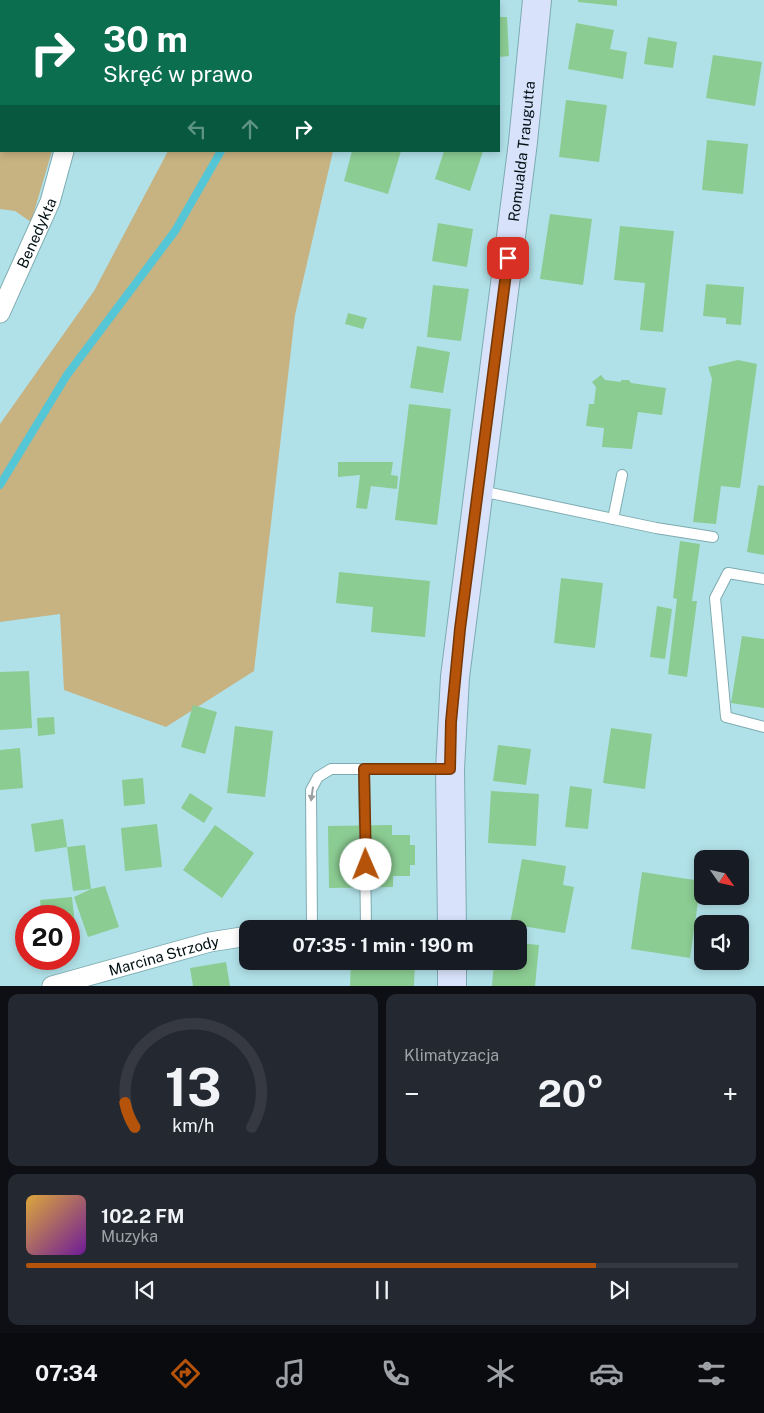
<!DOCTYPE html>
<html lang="pl">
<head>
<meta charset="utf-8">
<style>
  body { margin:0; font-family:"Public Sans",sans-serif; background:#242831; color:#f1f3f6; height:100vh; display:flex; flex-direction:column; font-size:19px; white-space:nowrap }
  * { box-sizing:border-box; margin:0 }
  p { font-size:16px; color:#9ea1a6 }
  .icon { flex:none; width:28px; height:28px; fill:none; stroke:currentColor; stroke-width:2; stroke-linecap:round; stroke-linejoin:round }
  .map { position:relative; height:986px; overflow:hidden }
  .side { display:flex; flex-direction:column; gap:8px; padding:8px; background:#0d0f14; flex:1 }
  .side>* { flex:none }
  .top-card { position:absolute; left:0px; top:0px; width:500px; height:152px; box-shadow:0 2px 8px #0003; background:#0b6e4f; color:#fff; overflow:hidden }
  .needle { width:32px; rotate:124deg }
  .buttons { position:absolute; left:694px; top:850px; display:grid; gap:10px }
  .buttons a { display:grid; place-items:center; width:55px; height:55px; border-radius:10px; background:#171b24; box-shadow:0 2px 8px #0003; font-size:25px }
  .speed { position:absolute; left:15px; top:905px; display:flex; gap:10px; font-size:25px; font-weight:700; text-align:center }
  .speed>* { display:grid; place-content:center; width:65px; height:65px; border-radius:50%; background:#171b24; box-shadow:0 2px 8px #0003; line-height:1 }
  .speed .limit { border:8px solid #d22; background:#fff; color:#111 }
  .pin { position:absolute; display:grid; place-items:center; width:42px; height:42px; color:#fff; margin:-21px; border-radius:10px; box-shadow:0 2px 8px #0006 }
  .me { position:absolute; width:55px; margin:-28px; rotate:359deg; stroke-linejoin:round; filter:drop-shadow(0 0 4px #0008) }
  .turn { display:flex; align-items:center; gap:18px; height:105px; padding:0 20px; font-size:22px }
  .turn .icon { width:65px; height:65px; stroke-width:2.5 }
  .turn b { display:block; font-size:35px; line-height:42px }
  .lanes { display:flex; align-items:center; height:48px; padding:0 20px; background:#0003; justify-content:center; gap:25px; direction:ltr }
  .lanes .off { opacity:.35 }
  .big { font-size:38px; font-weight:700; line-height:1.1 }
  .side .tile { flex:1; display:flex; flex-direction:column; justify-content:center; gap:8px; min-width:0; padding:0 18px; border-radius:10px; background:#242831 }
  .side .dial { align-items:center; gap:0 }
  .dial svg { height:130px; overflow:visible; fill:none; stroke:#363941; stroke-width:7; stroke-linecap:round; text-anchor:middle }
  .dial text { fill:#f1f3f6; stroke:none }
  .song { display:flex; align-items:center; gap:15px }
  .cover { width:60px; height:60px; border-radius:8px; background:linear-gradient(135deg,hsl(40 70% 55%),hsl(280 70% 35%)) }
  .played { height:5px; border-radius:2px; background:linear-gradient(90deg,#b45309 80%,#363941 80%) }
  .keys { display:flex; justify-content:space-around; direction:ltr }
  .heat { display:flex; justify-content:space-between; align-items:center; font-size:28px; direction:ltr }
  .side .tiles { flex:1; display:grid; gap:8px; grid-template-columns:1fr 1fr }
  .tile:last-child { grid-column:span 2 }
  .trip { position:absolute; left:239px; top:920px; width:288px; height:50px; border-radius:10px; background:#171b24; box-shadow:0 2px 8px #0003; font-weight:700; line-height:50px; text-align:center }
  .tab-bar { display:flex; height:80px; justify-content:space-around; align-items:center; background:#090b0e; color:#9ea1a6 }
  .tab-bar .icon { width:35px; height:35px }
  .tab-bar .selected { color:#b45309 }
  .tab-bar b { font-size:22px; color:#f1f3f6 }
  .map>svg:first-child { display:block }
  .grass { fill:#c7b282 }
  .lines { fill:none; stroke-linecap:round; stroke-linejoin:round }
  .stream { stroke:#54c6d6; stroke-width:8 }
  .building { fill:#8bcc92 }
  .lane-casing { stroke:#7dabb1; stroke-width:12 }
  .street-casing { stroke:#7dabb1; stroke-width:21 }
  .secondary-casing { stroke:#7dabb1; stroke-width:30 }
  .lane { stroke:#fff; stroke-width:10 }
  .street { stroke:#fff; stroke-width:19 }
  .secondary { stroke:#d9e2fb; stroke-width:28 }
  .oneway { fill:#9aa0a1 }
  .route-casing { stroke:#753606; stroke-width:12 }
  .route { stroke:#b45309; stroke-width:9 }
  .labels { text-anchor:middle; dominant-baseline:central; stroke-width:4.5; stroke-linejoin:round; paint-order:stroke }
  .street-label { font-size:15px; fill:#021114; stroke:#e9fcff }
</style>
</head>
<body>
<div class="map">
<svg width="764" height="986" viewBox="0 0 764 986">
  <rect width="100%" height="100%" fill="#b1e1e8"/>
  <!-- grass -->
  <g class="grass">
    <path d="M 0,148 L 1,151 L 52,151 L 31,222 L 15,211 L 0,209 Z"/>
    <path d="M 168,151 L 333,151 L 295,315 L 254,671 L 166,727 L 64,690 L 60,614 L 0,622 L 0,424 L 94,291 Z"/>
  </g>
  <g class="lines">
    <!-- stream -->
    <g class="stream">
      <path d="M 286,1 L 287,0"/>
      <path d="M 0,485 L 67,375 L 175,231 L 221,151"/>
    </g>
  </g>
  <!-- building -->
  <g class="building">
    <path d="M 578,0 L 617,0 L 617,6 L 578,2 Z"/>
    <path d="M 499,17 L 507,17 L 509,56 L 499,57 Z"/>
    <path d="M 576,23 L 614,30 L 610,49 L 627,52 L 623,79 L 568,69 Z"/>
    <path d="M 648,37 L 677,42 L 673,68 L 644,64 Z"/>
    <path d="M 713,55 L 762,62 L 755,106 L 706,98 Z"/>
    <path d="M 566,100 L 607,105 L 599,162 L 559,157 Z"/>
    <path d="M 707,140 L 748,144 L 743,194 L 702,190 Z"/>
    <path d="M 352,151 L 401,151 L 388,194 L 344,181 Z"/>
    <path d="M 444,151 L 483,151 L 470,191 L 435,179 Z"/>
    <path d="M 550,214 L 592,219 L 583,285 L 540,279 Z"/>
    <path d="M 438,223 L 473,229 L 467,267 L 432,261 Z"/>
    <path d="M 620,226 L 674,231 L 663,332 L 640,330 L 645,283 L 614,280 Z"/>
    <path d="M 706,284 L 744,287 L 741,325 L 726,324 L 726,318 L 703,316 Z"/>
    <path d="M 433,285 L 469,289 L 461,341 L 427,337 Z"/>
    <path d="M 348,313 L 367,318 L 363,329 L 345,324 Z"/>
    <path d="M 417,346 L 450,352 L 443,393 L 410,388 Z"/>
    <path d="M 738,360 L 757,364 L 740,488 L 721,486 L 716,524 L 693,522 L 712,379 L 708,367 Z"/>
    <path d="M 601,375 L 605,380 L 621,382 L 621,380 L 629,380 L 631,383 L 666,388 L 662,415 L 638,412 L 632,449 L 602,447 L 604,428 L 586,426 L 589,404 L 594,404 L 596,387 L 592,382 Z"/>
    <path d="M 409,404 L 451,409 L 437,525 L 395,520 Z"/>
    <path d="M 338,462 L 393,462 L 391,475 L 398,476 L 397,489 L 371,486 L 367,509 L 356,508 L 360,475 L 338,477 Z"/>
    <path d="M 758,485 L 764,486 L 764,555 L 747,552 Z"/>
    <path d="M 680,541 L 700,544 L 692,601 L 697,601 L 687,677 L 668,674 L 677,599 L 673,598 Z"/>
    <path d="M 339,572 L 430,581 L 425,637 L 371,632 L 373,607 L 336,603 Z"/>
    <path d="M 561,578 L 603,583 L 595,648 L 554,643 Z"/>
    <path d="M 657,606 L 672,609 L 665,659 L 650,657 Z"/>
    <path d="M 742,636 L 764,639 L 764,708 L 731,703 Z"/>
    <path d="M 29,671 L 32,728 L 0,730 L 0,672 Z"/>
    <path d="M 193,705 L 217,712 L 205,754 L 181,747 Z"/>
    <path d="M 54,717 L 55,734 L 38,736 L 37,718 Z"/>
    <path d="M 235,726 L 273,731 L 265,797 L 227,793 Z"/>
    <path d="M 611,728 L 652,734 L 645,789 L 603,783 Z"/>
    <path d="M 498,745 L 531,749 L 526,785 L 493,781 Z"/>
    <path d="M 20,748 L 23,788 L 0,790 L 0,750 Z"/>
    <path d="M 143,778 L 145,804 L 124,806 L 122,780 Z"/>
    <path d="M 570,786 L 592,789 L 588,829 L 565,827 Z"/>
    <path d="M 491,791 L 539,794 L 536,846 L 488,843 Z"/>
    <path d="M 190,793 L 213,808 L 204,823 L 181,808 Z"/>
    <path d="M 63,819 L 67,847 L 35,852 L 31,824 Z"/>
    <path d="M 157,824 L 162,867 L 125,871 L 121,828 Z"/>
    <path d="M 215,825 L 254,853 L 222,898 L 183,870 Z"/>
    <path d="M 392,825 L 392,835 L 410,835 L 410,845 L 415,845 L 415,865 L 410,865 L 410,876 L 393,876 L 393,887 L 329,888 L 328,826 Z"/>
    <path d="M 85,845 L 91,889 L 105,886 L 119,927 L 88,937 L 74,897 L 91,889 L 73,891 L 67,847 Z"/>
    <path d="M 522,859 L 566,866 L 563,885 L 574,887 L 565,933 L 510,924 Z"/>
    <path d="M 642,872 L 701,881 L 690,958 L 631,949 Z"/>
    <path d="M 72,897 L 77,944 L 69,944 L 69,916 L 42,916 L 40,900 Z"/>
    <path d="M 518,943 L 539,945 L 535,986 L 492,986 L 494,961 L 518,961 Z"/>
    <path d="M 351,961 L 415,961 L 414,986 L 350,986 Z"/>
    <path d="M 226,962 L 230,986 L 193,986 L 190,968 Z"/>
  </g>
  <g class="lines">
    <defs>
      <g id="lane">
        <path d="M 481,491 L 656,528 L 713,537"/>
        <path d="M 613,519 L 622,475"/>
        <path d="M 764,579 L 728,573 L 715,598 L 726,717 L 764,727"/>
        <path d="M 364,769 L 366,929"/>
        <path d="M 312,929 L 311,790 L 318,777 L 331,769 L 449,769"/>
      </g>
      <g id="street">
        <path d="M 102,1 L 102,0"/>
        <path d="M 0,43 L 1,43"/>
        <path id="s1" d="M 0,313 L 50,202 L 64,151"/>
        <path id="s2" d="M 52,986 L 210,942 L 248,936"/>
      </g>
      <g id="secondary">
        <path id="s3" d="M 452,929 L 450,769 L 455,677 L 523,142 L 537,0"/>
        <path d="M 452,986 L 452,961"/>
      </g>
    </defs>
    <!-- lane casing -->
    <use href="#lane" class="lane-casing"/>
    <!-- street casing -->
    <use href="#street" class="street-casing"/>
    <!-- secondary casing -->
    <use href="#secondary" class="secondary-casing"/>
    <!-- lane -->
    <use href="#lane" class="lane"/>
    <!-- street -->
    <use href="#street" class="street"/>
    <!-- secondary -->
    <use href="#secondary" class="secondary"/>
  </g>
  <!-- one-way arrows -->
  <defs><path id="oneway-solid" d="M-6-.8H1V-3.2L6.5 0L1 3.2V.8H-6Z" transform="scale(1.25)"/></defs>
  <use class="oneway" href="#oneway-solid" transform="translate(312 794) rotate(98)"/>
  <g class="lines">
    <defs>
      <path id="route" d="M 366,865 L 364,769 L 450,769 L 451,722 L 460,629 L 508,258"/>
    </defs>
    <!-- route casing -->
    <use href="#route" class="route-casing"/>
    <!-- route -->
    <use href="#route" class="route"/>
  </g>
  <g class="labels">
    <!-- street labels -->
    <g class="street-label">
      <text stroke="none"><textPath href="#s3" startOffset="782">Romualda Traugutta</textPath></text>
      <text stroke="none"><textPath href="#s1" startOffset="88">Benedykta</textPath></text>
      <text stroke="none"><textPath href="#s2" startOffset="116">Marcina Strzody</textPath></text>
    </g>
  </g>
</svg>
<div class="buttons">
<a><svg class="needle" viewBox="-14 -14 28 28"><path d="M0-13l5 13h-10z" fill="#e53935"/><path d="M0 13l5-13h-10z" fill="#9ea1a6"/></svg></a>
<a><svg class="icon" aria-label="sound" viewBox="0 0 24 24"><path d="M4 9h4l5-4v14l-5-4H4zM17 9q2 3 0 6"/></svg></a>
</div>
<div class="speed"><div class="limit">20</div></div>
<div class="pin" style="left:508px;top:258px;background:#d93025"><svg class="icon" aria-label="arrive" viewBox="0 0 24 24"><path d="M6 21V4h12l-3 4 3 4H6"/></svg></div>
<svg class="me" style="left:366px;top:865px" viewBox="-20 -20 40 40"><circle r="19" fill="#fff"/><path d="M0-13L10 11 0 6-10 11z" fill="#b45309"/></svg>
<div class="trip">07:35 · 1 min · 190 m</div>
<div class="top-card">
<div class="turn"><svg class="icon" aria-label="right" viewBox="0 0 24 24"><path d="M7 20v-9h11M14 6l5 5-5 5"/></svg><div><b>30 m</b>Skręć w prawo</div></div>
<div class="lanes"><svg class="icon off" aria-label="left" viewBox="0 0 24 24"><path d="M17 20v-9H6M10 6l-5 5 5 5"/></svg><svg class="icon off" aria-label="ahead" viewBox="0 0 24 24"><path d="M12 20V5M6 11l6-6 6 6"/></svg><svg class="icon" aria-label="right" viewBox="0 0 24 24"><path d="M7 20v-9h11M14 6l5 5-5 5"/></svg></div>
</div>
</div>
<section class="side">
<div class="tiles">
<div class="tile dial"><svg viewBox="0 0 100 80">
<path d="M14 69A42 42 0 1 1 86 69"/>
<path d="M14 69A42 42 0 0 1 8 54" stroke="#b45309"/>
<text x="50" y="56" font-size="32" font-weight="700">13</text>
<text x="50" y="72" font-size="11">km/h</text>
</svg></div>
<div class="tile"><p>Klimatyzacja</p>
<div class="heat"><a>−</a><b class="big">20°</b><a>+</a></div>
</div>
<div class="tile">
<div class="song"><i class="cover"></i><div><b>102.2 FM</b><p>Muzyka</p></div></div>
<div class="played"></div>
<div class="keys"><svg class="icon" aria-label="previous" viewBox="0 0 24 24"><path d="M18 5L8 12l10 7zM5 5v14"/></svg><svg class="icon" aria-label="pause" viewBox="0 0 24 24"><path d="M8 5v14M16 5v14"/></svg><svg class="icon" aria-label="next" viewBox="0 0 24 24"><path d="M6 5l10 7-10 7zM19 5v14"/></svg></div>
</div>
</div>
</section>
<nav class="tab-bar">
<b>07:34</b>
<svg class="icon selected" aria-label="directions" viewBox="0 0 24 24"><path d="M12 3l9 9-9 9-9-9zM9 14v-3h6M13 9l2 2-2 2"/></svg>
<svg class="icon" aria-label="music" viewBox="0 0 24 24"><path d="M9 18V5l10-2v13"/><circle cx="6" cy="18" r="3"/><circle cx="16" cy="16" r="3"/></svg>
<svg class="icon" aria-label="phone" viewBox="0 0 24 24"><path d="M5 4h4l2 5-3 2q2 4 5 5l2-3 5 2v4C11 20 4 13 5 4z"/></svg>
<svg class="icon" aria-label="climate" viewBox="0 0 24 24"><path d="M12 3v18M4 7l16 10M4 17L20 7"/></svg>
<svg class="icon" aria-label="car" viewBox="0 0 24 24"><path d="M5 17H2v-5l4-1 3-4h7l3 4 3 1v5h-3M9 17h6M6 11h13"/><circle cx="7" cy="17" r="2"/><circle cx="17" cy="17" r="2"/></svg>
<svg class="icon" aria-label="filters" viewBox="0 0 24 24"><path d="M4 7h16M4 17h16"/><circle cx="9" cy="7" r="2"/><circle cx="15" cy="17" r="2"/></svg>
</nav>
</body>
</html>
